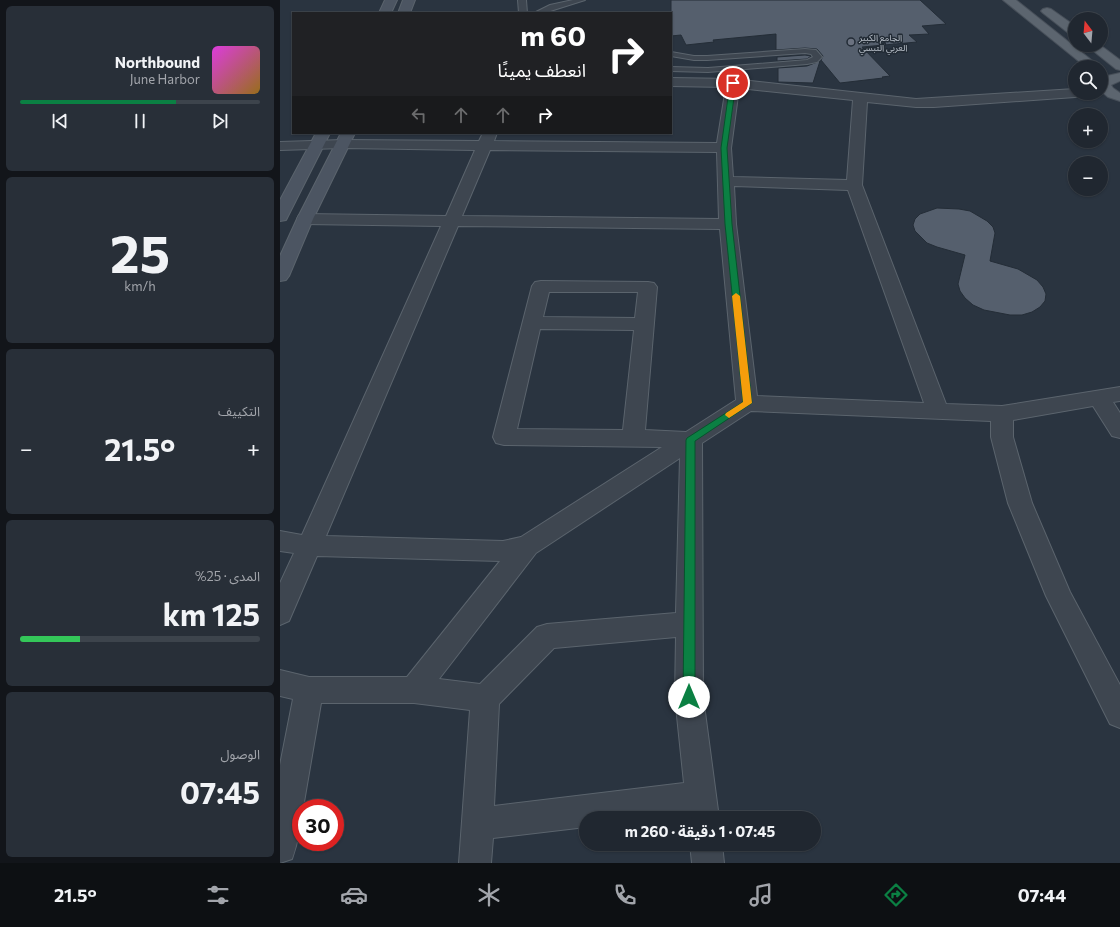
<!DOCTYPE html>
<html lang="ar">
<head>
<meta charset="utf-8">
<style>
  body { margin:0; font-family:Commissioner,"Noto Sans Arabic",sans-serif; background:#282f38; color:#f1f3f6; direction:rtl; height:100vh; display:flex; flex-direction:column; font-size:15px; white-space:nowrap }
  * { box-sizing:border-box; margin:0 }
  p { font-size:13px; color:#a2a5ab }
  .icon { flex:none; width:22px; height:22px; fill:none; stroke:currentColor; stroke-width:2; stroke-linecap:round; stroke-linejoin:round }
  .map { position:relative; flex:1; overflow:hidden; direction:ltr }
  .sheet { display:flex; flex-direction:column; gap:6px; padding:6px; background:#12151a; width:280px }
  .sheet>* { flex:none }
  .top-card { position:absolute; left:12px; top:12px; width:380px; height:122px; border-radius:0px; box-shadow:0 1px 3px #0004,0 0 0 1px #3d444c; direction:rtl; background:#202124; color:#fff; overflow:hidden }
  .needle { width:26px; rotate:344deg }
  .controls { position:absolute; left:788px; top:12px; display:grid; gap:8px }
  .controls a { display:grid; place-items:center; width:40px; height:40px; border-radius:50%; background:#202730; box-shadow:0 1px 3px #0004,0 0 0 1px #3d444c; font-size:20px }
  .speed { position:absolute; left:12px; top:799px; display:flex; gap:8px; font-size:20px; font-weight:700; text-align:center }
  .speed>* { display:grid; place-content:center; width:52px; height:52px; border-radius:50%; background:#202730; box-shadow:0 1px 3px #0004,0 0 0 1px #3d444c; line-height:1 }
  .speed .limit { border:6px solid #d22; background:#fff; color:#111 }
  .pin { position:absolute; display:grid; place-items:center; width:34px; height:34px; color:#fff; margin:-17px; border:2px solid #fff; border-radius:50%; box-shadow:0 1px 4px #0007 }
  .me { position:absolute; width:44px; margin:-22px; rotate:0deg; stroke-linejoin:round; filter:drop-shadow(0 0 3px #0008) }
  .turn { display:flex; align-items:center; gap:14px; height:84px; padding:0 20px; font-size:18px }
  .turn .icon { width:52px; height:52px; stroke-width:2.5 }
  .turn b { display:block; font-size:28px; line-height:34px }
  .lanes { display:flex; align-items:center; height:38px; padding:0 20px; background:#0003; justify-content:center; gap:20px; direction:ltr }
  .lanes .off { opacity:.35 }
  .big { font-size:30px; font-weight:700; line-height:1.1 }
  .sheet .widget { flex:1; display:flex; flex-direction:column; justify-content:center; gap:6px; min-width:0; padding:0 14px; border-radius:6px; background:#282f38 }
  .sheet .dial { align-items:center; gap:0 }
  .dial b { font-size:52px; line-height:1 }
  .song { display:flex; align-items:center; gap:12px }
  .cover { width:48px; height:48px; border-radius:6px; background:linear-gradient(135deg,hsl(300 70% 55%),hsl(40 70% 35%)) }
  .played { height:4px; border-radius:2px; background:linear-gradient(90deg,#0b8043 65%,#3d444c 65%) }
  .keys { display:flex; justify-content:space-around; direction:ltr }
  .heat { display:flex; justify-content:space-between; align-items:center; font-size:22px; direction:ltr }
  .charge { height:6px; border-radius:3px; background:linear-gradient(90deg,#34c759 25%,#3d444c 0) }
  .trip { position:absolute; left:299px; top:811px; width:242px; height:40px; border-radius:20px; background:#202730; box-shadow:0 1px 3px #0004,0 0 0 1px #3d444c; font-weight:700; line-height:40px; text-align:center; direction:rtl }
  .tab-bar { display:flex; height:64px; justify-content:space-around; align-items:center; background:#0d1013; color:#a2a5ab }
  .tab-bar .icon { width:28px; height:28px }
  .tab-bar .on { color:#0b8043 }
  .tab-bar b { font-size:18px; color:#f1f3f6 }
  main { display:flex; flex:1; min-height:0 }
  .map>svg:first-child { display:block }
  .building { fill:#555f6d; stroke:#242d37 }
  .lines { fill:none; stroke-linecap:round; stroke-linejoin:round }
  .lane-casing { stroke:#5b646d; stroke-width:2 }
  .street-casing { stroke:#5b646d; stroke-width:2 }
  .secondary-casing { stroke:#5b646d; stroke-width:2 }
  .primary-casing { stroke:#474f59; stroke-width:2 }
  .lane { fill:#3e4650; fill-rule:evenodd }
  .street { fill:#3e4650; fill-rule:evenodd }
  .secondary { fill:#4c5562; fill-rule:evenodd }
  .primary { fill:#5c656f; fill-rule:evenodd }
  .route { fill:#0b8043; stroke:#07532c }
  .slow { fill:#f59e0b }
  .worship-dot { fill:#6b7280; stroke:#222b35; stroke-width:1.5 }
  .labels { text-anchor:middle; dominant-baseline:central; stroke-width:3; stroke-linejoin:round; paint-order:stroke }
  .far-poi-label { font-size:9px; fill:#bac1ca; stroke:#222b35; text-anchor:start }
</style>
</head>
<body>
<main>
<div class="map">
<svg width="840" height="863" viewBox="0 0 840 863">
  <rect width="100%" height="100%" fill="#2a3440"/>
  <!-- building -->
  <g class="building">
    <path d="M 391,0 L 640,0 L 666,24 L 642,26 L 649,34 L 629,35 L 637,42 L 582,47 L 610,76 L 602,77 L 603,78 L 560,83 L 541,60 L 543,56 L 537,49 L 525,48 L 496,50 L 496,34 L 433,40 L 434,42 L 406,45 L 401,35 L 391,36 Z"/>
    <path d="M 525,55 L 531,56 L 527,59 L 497,61 L 497,57 Z"/>
    <path d="M 540,61 L 533,83 L 498,82 L 498,68 L 527,66 Z"/>
    <path d="M 657,208 L 679,209 L 690,211 L 707,221 L 713,227 L 715,233 L 710,261 L 738,269 L 757,280 L 763,287 L 766,294 L 765,301 L 760,307 L 752,312 L 742,315 L 730,315 L 704,310 L 693,305 L 685,298 L 680,291 L 678,284 L 685,255 L 657,247 L 647,243 L 635,231 L 633,225 L 635,219 L 640,214 Z"/>
  </g>
  <g class="lines">
    <defs>
      <g id="lane">
        <path d="M 238,0 L 246,0 L 247,13 L 239,13 Z"/>
        <path d="M 293,0 L 305,0 L 264,13 L 254,13 L 270,5 Z"/>
        <path d="M 525,49 L 536,50 L 542,57 L 537,62 L 527,64 L 428,72 L 391,71 L 391,67 L 428,68 L 527,60 L 533,57 L 531,54 L 525,53 L 427,60 L 414,60 L 391,56 L 391,52 L 414,56 L 427,56 Z"/>
      </g>
      <g id="street">
        <path d="M 391,78 L 453,79 L 636,99 L 795,89 L 795,93 L 802,93 L 800,96 L 795,97 L 654,107 L 636,107 L 587,102 L 582,185 L 666,404 L 722,406 L 840,387 L 840,401 L 833,402 L 840,413 L 840,438 L 832,436 L 813,406 L 733,420 L 733,437 L 752,503 L 790,592 L 840,685 L 840,728 L 830,724 L 766,596 L 728,503 L 711,437 L 711,421 L 471,411 L 422,443 L 423,697 L 439,818 L 407,818 L 407,814 L 377,818 L 306,818 L 306,827 L 213,838 L 211,863 L 179,863 L 190,710 L 134,703 L 41,703 L 23,808 L 21,808 C 21,825 18,842 12,859 L 0,863 L 0,765 L 13,699 L 0,696 L 0,670 L 29,677 L 127,677 L 220,561 L 37,556 L 9,621 L 0,625 L 0,583 L 14,553 L 0,551 L 0,531 L 22,535 L 161,226 L 25,224 L 19,223 L 17,219 L 19,215 L 25,214 L 166,216 L 195,150 L 63,148 L 0,150 L 0,142 L 63,140 L 199,141 L 203,133 L 217,133 L 214,141 L 437,143 L 446,87 L 391,86 ZM 459,88 L 573,100 L 567,180 L 453,177 L 451,148 ZM 210,150 L 437,152 L 439,219 L 182,216 ZM 454,186 L 568,190 L 644,403 L 477,396 L 456,224 ZM 178,226 L 440,229 L 456,400 L 406,432 L 365,430 L 377,287 L 374,283 L 368,282 L 261,281 L 255,282 L 252,286 L 213,437 L 216,443 L 224,445 L 382,447 L 241,537 L 223,541 L 46,536 ZM 269,292 L 358,292 L 355,318 L 263,317 ZM 260,329 L 354,330 L 343,430 L 237,429 ZM 400,458 L 396,613 L 267,624 L 257,627 L 200,684 L 159,679 L 256,553 ZM 396,637 L 395,697 L 404,783 L 214,806 L 219,704 L 274,648 Z"/>
        <path d="M 410,844 L 442,844 L 444,863 L 412,863 Z"/>
      </g>
      <g id="secondary">
        <path d="M 105,0 L 117,0 L 111,13 L 99,13 Z"/>
        <path d="M 123,0 L 135,0 L 130,13 L 118,13 Z"/>
        <path d="M 36,133 L 50,133 L 8,216 L 6,220 L 0,221 L 0,200 Z"/>
        <path d="M 61,133 L 75,133 L 33,219 L 9,276 L 6,280 L 0,281 L 0,256 L 17,219 Z"/>
      </g>
      <g id="primary">
        <path d="M 723,0 L 736,0 L 820,67 L 806,67 Z"/>
        <path d="M 767,8 L 771,9 L 795,26 L 795,36 L 791,35 L 763,13 L 761,11 L 763,9 Z"/>
        <path d="M 806,45 L 820,45 L 840,60 L 840,70 L 836,69 Z"/>
        <path d="M 840,73 L 840,81 L 831,85 L 833,88 L 840,93 L 840,101 L 828,97 L 821,91 L 821,79 L 827,76 Z"/>
      </g>
    </defs>
    <!-- lane casing -->
    <use href="#lane" class="lane-casing"/>
    <!-- street casing -->
    <use href="#street" class="street-casing"/>
    <!-- secondary casing -->
    <use href="#secondary" class="secondary-casing"/>
    <!-- primary casing -->
    <use href="#primary" class="primary-casing"/>
    <!-- lane -->
    <use href="#lane" class="lane"/>
    <!-- street -->
    <use href="#street" class="street"/>
    <!-- secondary -->
    <use href="#secondary" class="secondary"/>
    <!-- primary -->
    <use href="#primary" class="primary"/>
  </g>
  <!-- route -->
  <path class="route" d="M 453,81 L 456,83 L 447,148 L 452,224 L 472,403 L 415,441 L 415,697 L 413,701 L 409,703 L 405,701 L 403,697 L 406,440 L 407,438 L 463,402 L 445,224 L 441,148 L 450,83 Z"/>
  <!-- slow -->
  <path class="slow" d="M 456,293 L 460,296 L 472,403 L 449,418 L 445,415 L 446,413 L 463,402 L 452,296 Z"/>
  <!-- markers -->
  <circle class="worship-dot" cx="571" cy="42" r="4"/>
  <g class="labels">
    <!-- far-poi labels -->
    <g class="far-poi-label">
      <text x="579" y="37">الجامع الكبير<tspan x="579" dy="10">العربي التبسي</tspan></text>
    </g>
  </g>
</svg>
<div class="controls">
<a><svg class="needle" viewBox="-14 -14 28 28"><path d="M0-13l5 13h-10z" fill="#e53935"/><path d="M0 13l5-13h-10z" fill="#a2a5ab"/></svg></a>
<a><svg class="icon" aria-label="search" viewBox="0 0 24 24"><circle cx="10" cy="10" r="6"/><path d="M15 15l6 6"/></svg></a>
<a>+</a>
<a>−</a>
</div>
<div class="speed"><div class="limit">30</div></div>
<div class="pin" style="left:453px;top:83px;background:#d93025"><svg class="icon" aria-label="arrive" viewBox="0 0 24 24"><path d="M6 21V4h12l-3 4 3 4H6"/></svg></div>
<svg class="me" style="left:409px;top:697px" viewBox="-20 -20 40 40"><circle r="19" fill="#fff"/><path d="M0-13L10 11 0 6-10 11z" fill="#0b8043"/></svg>
<div class="trip">07:45 · 1 دقيقة · 260 m</div>
<div class="top-card">
<div class="turn"><svg class="icon" aria-label="right" viewBox="0 0 24 24"><path d="M7 20v-9h11M14 6l5 5-5 5"/></svg><div><b>60 m</b>انعطف يمينًا</div></div>
<div class="lanes"><svg class="icon off" aria-label="left" viewBox="0 0 24 24"><path d="M17 20v-9H6M10 6l-5 5 5 5"/></svg><svg class="icon off" aria-label="ahead" viewBox="0 0 24 24"><path d="M12 20V5M6 11l6-6 6 6"/></svg><svg class="icon off" aria-label="ahead" viewBox="0 0 24 24"><path d="M12 20V5M6 11l6-6 6 6"/></svg><svg class="icon" aria-label="right" viewBox="0 0 24 24"><path d="M7 20v-9h11M14 6l5 5-5 5"/></svg></div>
</div>
</div>
<section class="sheet">
<div class="widget">
<div class="song"><i class="cover"></i><div><b>Northbound</b><p>June Harbor</p></div></div>
<div class="played"></div>
<div class="keys"><svg class="icon" aria-label="previous" viewBox="0 0 24 24"><path d="M18 5L8 12l10 7zM5 5v14"/></svg><svg class="icon" aria-label="pause" viewBox="0 0 24 24"><path d="M8 5v14M16 5v14"/></svg><svg class="icon" aria-label="next" viewBox="0 0 24 24"><path d="M6 5l10 7-10 7zM19 5v14"/></svg></div>
</div>
<div class="widget dial"><b>25</b><p>km/h</p></div>
<div class="widget"><p>التكييف</p>
<div class="heat"><a>−</a><b class="big">21.5°</b><a>+</a></div>
</div>
<div class="widget"><p>المدى · 25%</p><b class="big">125 km</b><div class="charge"></div></div>
<div class="widget"><p>الوصول</p><b class="big">07:45</b></div>
</section>
</main>
<nav class="tab-bar">
<b>07:44</b>
<svg class="icon on" aria-label="directions" viewBox="0 0 24 24"><path d="M12 3l9 9-9 9-9-9zM9 14v-3h6M13 9l2 2-2 2"/></svg>
<svg class="icon" aria-label="music" viewBox="0 0 24 24"><path d="M9 18V5l10-2v13"/><circle cx="6" cy="18" r="3"/><circle cx="16" cy="16" r="3"/></svg>
<svg class="icon" aria-label="phone" viewBox="0 0 24 24"><path d="M5 4h4l2 5-3 2q2 4 5 5l2-3 5 2v4C11 20 4 13 5 4z"/></svg>
<svg class="icon" aria-label="climate" viewBox="0 0 24 24"><path d="M12 3v18M4 7l16 10M4 17L20 7"/></svg>
<svg class="icon" aria-label="car" viewBox="0 0 24 24"><path d="M5 17H2v-5l4-1 3-4h7l3 4 3 1v5h-3M9 17h6M6 11h13"/><circle cx="7" cy="17" r="2"/><circle cx="17" cy="17" r="2"/></svg>
<svg class="icon" aria-label="filters" viewBox="0 0 24 24"><path d="M4 7h16M4 17h16"/><circle cx="9" cy="7" r="2"/><circle cx="15" cy="17" r="2"/></svg>
<b>21.5°</b>
</nav>
</body>
</html>
